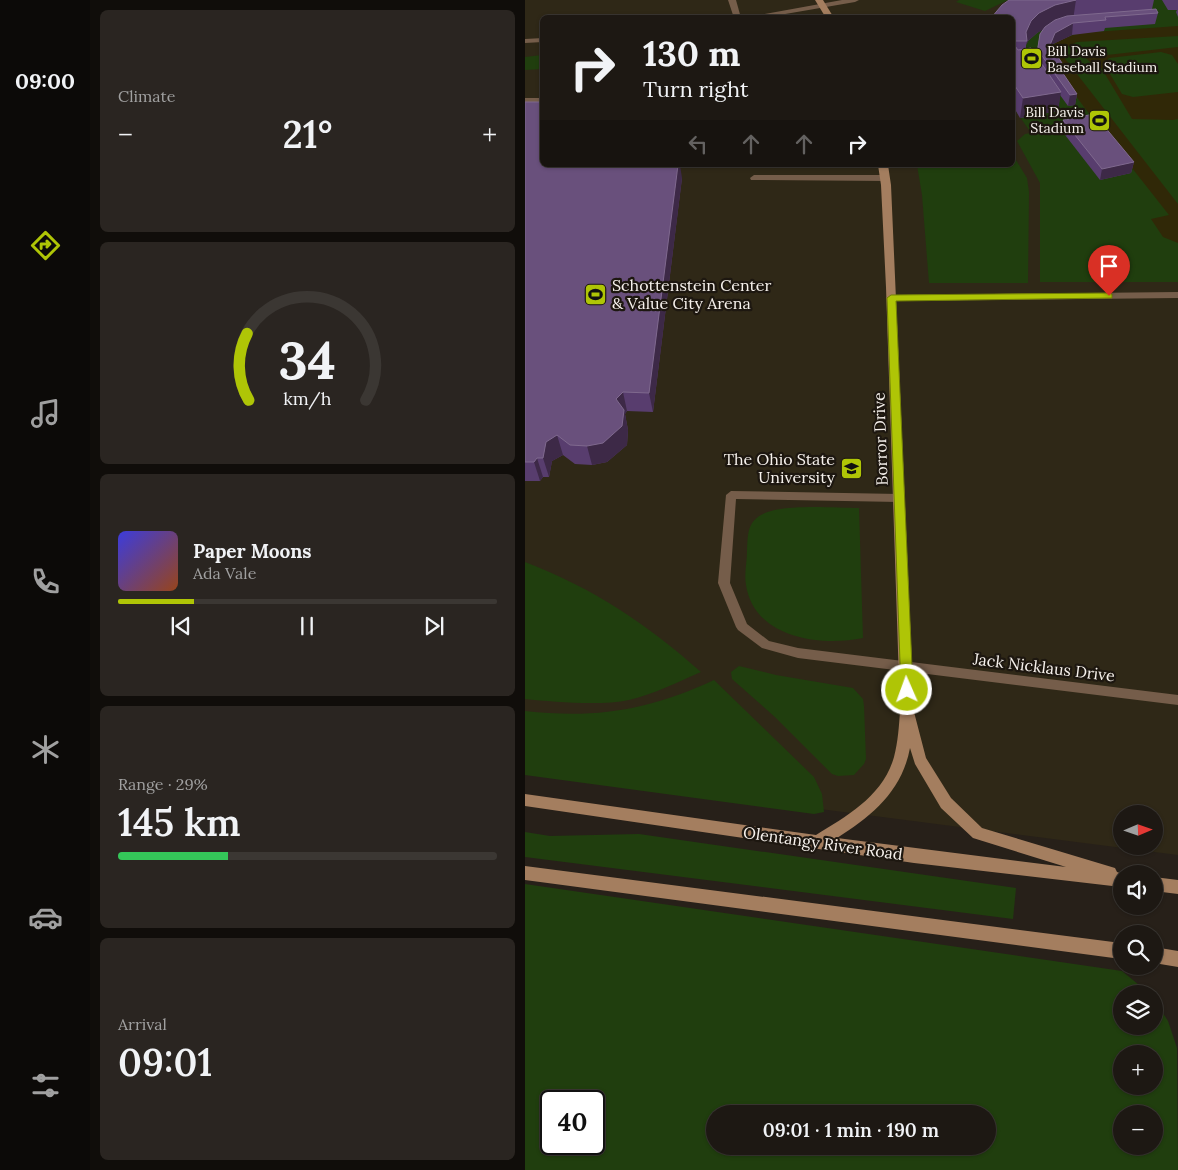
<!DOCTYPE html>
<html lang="en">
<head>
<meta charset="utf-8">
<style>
  body { margin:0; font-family:Lora,serif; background:#2a2521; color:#f1f3f6; height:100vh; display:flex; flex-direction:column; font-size:19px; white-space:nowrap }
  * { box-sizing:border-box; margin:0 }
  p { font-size:16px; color:#a0a0a0 }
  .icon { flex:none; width:28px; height:28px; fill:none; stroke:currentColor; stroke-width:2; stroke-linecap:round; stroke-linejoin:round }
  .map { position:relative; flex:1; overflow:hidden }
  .details { display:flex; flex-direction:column; gap:10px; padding:10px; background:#100d0a; width:435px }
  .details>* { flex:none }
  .guide { position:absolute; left:15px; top:15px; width:475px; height:152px; border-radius:8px; box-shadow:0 1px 4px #0004,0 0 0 1px #3b3733; background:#1d1813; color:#f1f3f6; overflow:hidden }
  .needle { width:32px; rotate:88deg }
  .fabs { position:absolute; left:588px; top:805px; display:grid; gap:10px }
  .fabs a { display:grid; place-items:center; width:50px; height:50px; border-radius:50%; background:#1d1813; box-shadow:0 1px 4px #0004,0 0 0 1px #3b3733; font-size:25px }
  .speed { position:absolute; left:15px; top:1090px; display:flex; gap:10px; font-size:25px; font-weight:700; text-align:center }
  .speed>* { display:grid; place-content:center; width:65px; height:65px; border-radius:50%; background:#1d1813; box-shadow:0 1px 4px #0004,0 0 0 1px #3b3733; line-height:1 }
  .speed .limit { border:2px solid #111; border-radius:8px; background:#fff; color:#111 }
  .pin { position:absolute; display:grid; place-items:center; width:42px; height:42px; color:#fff; margin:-51px -21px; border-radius:50% 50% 50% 0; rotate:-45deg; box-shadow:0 0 5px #0007 }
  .pin .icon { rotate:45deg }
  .me { position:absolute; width:55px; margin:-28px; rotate:358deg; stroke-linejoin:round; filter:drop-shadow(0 0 4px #0008) }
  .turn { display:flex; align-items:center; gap:18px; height:105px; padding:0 20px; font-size:22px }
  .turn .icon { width:65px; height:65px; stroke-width:2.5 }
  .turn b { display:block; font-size:35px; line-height:42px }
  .lanes { display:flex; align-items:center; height:48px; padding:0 20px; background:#0003; justify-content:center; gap:25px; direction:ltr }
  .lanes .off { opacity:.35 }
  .big { font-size:38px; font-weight:600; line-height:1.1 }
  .details .tile { flex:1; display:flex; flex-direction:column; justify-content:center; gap:8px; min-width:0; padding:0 18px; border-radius:8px; background:#2a2521 }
  .details .dial { align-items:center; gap:0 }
  .dial svg { height:130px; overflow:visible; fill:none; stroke:#3b3733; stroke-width:7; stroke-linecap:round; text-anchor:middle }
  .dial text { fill:#f1f3f6; stroke:none }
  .song { display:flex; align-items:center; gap:15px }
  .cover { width:60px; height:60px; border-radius:8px; background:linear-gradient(135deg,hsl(240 70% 55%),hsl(20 70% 35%)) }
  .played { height:5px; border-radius:2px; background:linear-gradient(90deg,#afc506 20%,#3b3733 20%) }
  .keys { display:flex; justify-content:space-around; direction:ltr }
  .heat { display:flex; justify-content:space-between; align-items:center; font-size:28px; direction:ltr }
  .charge { height:8px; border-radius:4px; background:linear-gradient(90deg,#34c759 29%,#3b3733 0) }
  .trip { position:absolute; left:181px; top:1105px; width:290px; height:50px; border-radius:25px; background:#1d1813; box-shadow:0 1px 4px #0004,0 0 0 1px #3b3733; font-weight:600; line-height:50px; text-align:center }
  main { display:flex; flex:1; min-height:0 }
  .menu { display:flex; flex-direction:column; width:90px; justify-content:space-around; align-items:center; background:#0c0a08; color:#a0a0a0 }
  .menu .icon { width:35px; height:35px }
  .menu .active { color:#afc506 }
  .menu b { font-size:22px; color:#f1f3f6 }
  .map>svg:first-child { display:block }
  .education { fill:#2f2817; fill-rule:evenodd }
  .green { fill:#203e0e; fill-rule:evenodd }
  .sand { fill:#302807 }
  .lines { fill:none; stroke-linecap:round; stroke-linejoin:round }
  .lane { fill:#755d4a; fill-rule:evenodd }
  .secondary { fill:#a47e5f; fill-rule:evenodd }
  .wall { fill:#583d6e; fill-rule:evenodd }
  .shaded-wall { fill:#3d2947 }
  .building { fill:#69507c; stroke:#7f698e }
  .route { fill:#afc506; stroke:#728004 }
  .labels { text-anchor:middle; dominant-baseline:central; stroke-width:4.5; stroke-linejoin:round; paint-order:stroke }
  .far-poi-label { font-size:14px; fill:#f6f1ec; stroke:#1d1710; text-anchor:start }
  .poi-label { font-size:16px; fill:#f6f1ec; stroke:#1d1710; text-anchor:start }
  .street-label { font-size:16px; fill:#f6f1ec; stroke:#1d1710 }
</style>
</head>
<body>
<main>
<nav class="menu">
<b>09:00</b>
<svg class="icon active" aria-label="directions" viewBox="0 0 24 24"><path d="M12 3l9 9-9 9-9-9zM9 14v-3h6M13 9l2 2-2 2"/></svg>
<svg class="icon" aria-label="music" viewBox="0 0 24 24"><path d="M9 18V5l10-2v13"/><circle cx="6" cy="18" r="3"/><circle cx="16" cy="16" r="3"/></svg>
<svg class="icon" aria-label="phone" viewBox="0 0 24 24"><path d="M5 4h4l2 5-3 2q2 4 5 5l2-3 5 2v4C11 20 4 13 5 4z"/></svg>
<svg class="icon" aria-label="climate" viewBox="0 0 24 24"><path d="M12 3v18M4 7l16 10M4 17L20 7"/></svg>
<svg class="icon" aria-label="car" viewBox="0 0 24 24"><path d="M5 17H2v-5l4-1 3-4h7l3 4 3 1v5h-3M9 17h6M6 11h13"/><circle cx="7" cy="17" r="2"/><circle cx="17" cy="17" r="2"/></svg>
<svg class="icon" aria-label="filters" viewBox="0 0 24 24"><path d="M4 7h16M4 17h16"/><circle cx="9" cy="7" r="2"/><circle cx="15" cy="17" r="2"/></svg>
</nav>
<section class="details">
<div class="tile"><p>Climate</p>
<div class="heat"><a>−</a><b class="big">21°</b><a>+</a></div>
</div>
<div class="tile dial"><svg viewBox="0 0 100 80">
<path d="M14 69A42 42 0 1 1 86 69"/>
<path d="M14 69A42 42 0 0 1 13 28" stroke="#afc506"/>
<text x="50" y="56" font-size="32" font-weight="700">34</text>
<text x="50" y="72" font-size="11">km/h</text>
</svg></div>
<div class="tile">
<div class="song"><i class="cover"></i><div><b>Paper Moons</b><p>Ada Vale</p></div></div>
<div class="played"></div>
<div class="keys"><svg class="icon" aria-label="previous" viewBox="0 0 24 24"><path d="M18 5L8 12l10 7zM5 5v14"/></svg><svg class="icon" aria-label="pause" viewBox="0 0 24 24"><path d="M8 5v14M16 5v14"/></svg><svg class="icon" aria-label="next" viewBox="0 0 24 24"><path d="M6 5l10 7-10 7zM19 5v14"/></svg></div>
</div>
<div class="tile"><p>Range · 29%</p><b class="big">145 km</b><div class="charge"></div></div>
<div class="tile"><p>Arrival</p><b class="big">09:01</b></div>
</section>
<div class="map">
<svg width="653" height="1170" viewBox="0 0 653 1170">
  <rect width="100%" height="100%" fill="#272019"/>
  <!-- education -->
  <path class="education" d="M 0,0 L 653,0 L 653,855 L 0,771 ZM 18,18 L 488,18 L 488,165 L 18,165 ZM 596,814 L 629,814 L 629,846 L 596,846 Z"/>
  <!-- green -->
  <g class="green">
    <path d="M 434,0 L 483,0 L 460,11 L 431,2 Z"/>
    <path d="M 528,0 L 653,0 L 653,282 L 515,282 L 515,183 L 492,141 L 500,134 L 506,133 L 488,107 L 488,18 L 484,18 Z"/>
    <path d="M 17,55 L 17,69 L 0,70 L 0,57 Z"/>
    <path d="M 488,155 L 502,178 L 504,192 L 503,283 L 404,283 L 397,195 L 392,165 L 488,165 Z"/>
    <path d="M 334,508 L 338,638 C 295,647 229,638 221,585 C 219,574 222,562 222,551 C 223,535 222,523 236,515 C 256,503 310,508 334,508 Z"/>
    <path d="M 0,562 C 68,588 122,624 176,672 C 153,682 129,694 104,700 C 76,706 29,702 0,699 Z"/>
    <path d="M 214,666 L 251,675 L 328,688 L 338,699 L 339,706 L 341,759 L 339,764 L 329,775 L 313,776 L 307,774 L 251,718 L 207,679 L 206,672 Z"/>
    <path d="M 189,680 L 289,777 L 297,794 L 299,812 L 289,814 L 0,775 L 0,711 C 71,719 125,710 189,680 Z"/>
    <path d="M 0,832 L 25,836 L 114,834 L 491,888 L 488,919 L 0,857 Z"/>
    <path d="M 0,884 L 597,971 L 625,994 L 596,994 L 596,1026 L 629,1026 L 629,999 L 643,1021 L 652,1048 L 653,1170 L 0,1170 ZM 596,1054 L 629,1054 L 629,1086 L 596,1086 ZM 26,1101 L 69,1101 L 69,1144 L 26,1144 ZM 190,1114 L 462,1114 L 462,1146 L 190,1146 ZM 596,1114 L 629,1114 L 629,1146 L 596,1146 Z"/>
  </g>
  <!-- sand -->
  <g class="sand">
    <path d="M 653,26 L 653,36 L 552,42 L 541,47 L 538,56 L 653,204 L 653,243 L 638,237 L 626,219 L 644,215 L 559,107 L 526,62 L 525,48 L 535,39 L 555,33 Z"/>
    <path d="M 653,47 L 653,64 L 647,55 L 636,52 L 584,58 L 579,64 L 597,94 L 608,97 L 653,92 L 653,119 L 648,120 L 607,119 L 574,64 L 565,62 L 561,58 L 563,54 L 572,52 L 582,55 Z"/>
  </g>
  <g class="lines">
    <!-- lane -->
    <g class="lane">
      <path d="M 203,0 L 211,0 L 216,18 L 209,18 Z"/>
      <path d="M 317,0 L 334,0 L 330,2 L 237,18 L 218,18 Z"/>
      <path d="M 18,38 L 18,42 L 0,43 L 0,39 Z"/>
      <rect x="0" y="98" width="18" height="4"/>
      <path d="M 229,175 L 360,175 L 364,178 L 360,181 L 226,180 L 225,178 Z"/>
      <path d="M 653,292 L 653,298 L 366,301 L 361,298 L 366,295 Z"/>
      <path d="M 206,491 L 374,494 L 379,498 L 374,502 L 211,499 L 205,583 L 222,624 L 244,641 L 273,648 L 653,695 L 653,705 L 273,658 L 237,648 L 213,630 L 211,627 L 193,583 L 201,495 Z"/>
    </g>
    <!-- secondary -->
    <g class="secondary">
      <path d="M 290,0 L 298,0 L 309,18 L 301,18 Z"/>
      <path d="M 353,165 L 363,165 L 366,185 L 389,712 L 401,758 L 426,798 L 457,828 L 590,868 L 592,872 L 598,874 L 596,874 L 596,887 L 389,863 L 0,806 L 0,794 L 291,835 C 322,816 358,796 369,757 C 373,742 374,726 375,711 L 361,287 L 356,185 ZM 385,748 L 390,764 L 416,808 L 448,838 L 541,867 L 312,838 C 347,816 377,791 385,748 Z"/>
      <path d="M 0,866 L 596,943 L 596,959 L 0,880 Z"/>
      <path d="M 629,877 L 653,880 L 653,894 L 629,891 Z"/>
      <path d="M 629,947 L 653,951 L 653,967 L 629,963 Z"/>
    </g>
  </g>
  <!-- wall -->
  <g class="wall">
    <path d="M 484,0 L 629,0 L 627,9 L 633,13 L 630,24 L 580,28 L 579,31 L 547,35 L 528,44 L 527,47 L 537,63 L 535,70 L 552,94 L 550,105 L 543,106 L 535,95 L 533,111 L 495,118 L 488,106 L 488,18 ZM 518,29 L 515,34 L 511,56 L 501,49 L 501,45 L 503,41 L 512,33 Z"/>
    <path d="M 637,0 L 653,0 L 653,17 L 651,12 L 652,10 L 643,10 Z"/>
    <path d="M 0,102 L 157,178 L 128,412 L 102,411 L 100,414 L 103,430 L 102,445 L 82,462 L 67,465 L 50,464 L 38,455 L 27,461 L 24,477 L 18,477 L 15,481 L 0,481 Z"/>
    <path d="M 538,120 L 609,162 L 606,173 L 575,180 L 537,131 Z"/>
  </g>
  <!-- shaded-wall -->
  <g class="shaded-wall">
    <path d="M 551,0 L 548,20 L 527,25 L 512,33 L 503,41 L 501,45 L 502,41 L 501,32 L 506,21 L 514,13 L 530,5 Z"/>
    <path d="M 548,23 L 547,35 L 528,44 L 524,56 L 525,45 L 530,33 Z"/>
    <path d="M 531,63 L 537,63 L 535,74 Z"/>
    <path d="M 536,92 L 533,111 L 495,118 L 498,98 Z"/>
    <path d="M 552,94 L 550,105 L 543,106 L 545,95 Z"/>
    <path d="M 609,162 L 606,173 L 575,180 L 577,169 Z"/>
    <path d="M 153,165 L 155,165 L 157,178 L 128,412 L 124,393 Z"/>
    <path d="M 98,392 L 102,411 L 100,414 L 103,430 L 102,445 L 82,462 L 67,465 L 62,446 L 91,399 Z"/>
    <path d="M 32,435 L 38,455 L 27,461 L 24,477 L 18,458 L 21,442 Z"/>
    <path d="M 12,458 L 18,477 L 15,481 L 9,462 Z"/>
  </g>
  <!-- building -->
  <g class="building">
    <path d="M 484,0 L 551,0 L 530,5 L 514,13 L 506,21 L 501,32 L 502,41 L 489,41 L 490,46 L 493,50 L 506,48 L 536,92 L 498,98 L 488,83 L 488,18 L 466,18 L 477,5 Z"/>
    <path d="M 631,9 L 633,13 L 580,17 L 581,20 L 548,23 L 530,33 L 525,45 L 537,63 L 531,63 L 552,94 L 545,95 L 515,53 L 513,47 L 515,34 L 520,27 L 530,20 L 542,16 Z"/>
    <path d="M 0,102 L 18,102 L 18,165 L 153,165 L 124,393 L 98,392 L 91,399 L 99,410 L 97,426 L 78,443 L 62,446 L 45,445 L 32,435 L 21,442 L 18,458 L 12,458 L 9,462 L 0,462 Z"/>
    <path d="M 569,114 L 609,162 L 577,169 L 538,120 Z"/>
  </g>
  <!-- route -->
  <path class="route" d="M 584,293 L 587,294 L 587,298 L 371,301 L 388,690 L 386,693 L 382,695 L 378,693 L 376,690 L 362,298 L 366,295 Z"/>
  <!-- icons -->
  <defs>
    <symbol id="stadium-square" viewBox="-11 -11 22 22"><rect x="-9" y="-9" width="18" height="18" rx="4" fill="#afc506" stroke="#1d1710"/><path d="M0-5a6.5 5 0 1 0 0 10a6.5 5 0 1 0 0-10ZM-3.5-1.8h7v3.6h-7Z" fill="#111"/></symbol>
    <symbol id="university-square" viewBox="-11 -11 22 22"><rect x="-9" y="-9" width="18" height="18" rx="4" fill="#afc506" stroke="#1d1710"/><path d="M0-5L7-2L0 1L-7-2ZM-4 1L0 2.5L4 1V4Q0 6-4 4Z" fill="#111"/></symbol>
  </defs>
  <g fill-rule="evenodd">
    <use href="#stadium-square" x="494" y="46" width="25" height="25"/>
    <use href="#stadium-square" x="562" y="108" width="25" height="25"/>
    <use href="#stadium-square" x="58" y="282" width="25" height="25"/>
    <use href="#university-square" x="314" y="456" width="25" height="25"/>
  </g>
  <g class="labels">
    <!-- far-poi labels -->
    <g class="far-poi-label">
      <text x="522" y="51">Bill Davis<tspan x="522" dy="16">Baseball Stadium</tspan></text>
      <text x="559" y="112" text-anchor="end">Bill Davis<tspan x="559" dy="16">Stadium</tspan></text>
    </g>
    <!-- poi labels -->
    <g class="poi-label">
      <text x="87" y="285">Schottenstein Center<tspan x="87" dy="18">&amp; Value City Arena</tspan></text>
      <text x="310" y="459" text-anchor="end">The Ohio State<tspan x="310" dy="18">University</tspan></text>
    </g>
    <!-- street labels -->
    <g class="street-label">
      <text transform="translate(355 439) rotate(-92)">Borror Drive</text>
      <text transform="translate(519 667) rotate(7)">Jack Nicklaus Drive</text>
      <text transform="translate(298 843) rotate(8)">Olentangy River Road</text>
    </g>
  </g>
</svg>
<div class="fabs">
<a><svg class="needle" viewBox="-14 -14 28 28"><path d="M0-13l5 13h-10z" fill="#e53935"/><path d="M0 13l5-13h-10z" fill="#a0a0a0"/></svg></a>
<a><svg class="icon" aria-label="sound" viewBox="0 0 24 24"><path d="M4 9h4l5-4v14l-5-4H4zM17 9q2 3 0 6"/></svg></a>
<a><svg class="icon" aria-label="search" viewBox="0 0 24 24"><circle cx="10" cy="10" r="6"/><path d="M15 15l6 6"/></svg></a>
<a><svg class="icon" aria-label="layers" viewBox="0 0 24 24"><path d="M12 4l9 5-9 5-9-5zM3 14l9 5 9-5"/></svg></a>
<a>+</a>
<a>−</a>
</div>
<div class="speed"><div class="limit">40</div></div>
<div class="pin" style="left:584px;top:296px;background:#d93025"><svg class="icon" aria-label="arrive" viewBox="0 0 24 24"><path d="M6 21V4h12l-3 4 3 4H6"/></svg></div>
<svg class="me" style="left:382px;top:690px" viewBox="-20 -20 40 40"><circle r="17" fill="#afc506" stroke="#fff" stroke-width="3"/><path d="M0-11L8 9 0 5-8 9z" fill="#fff"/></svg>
<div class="trip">09:01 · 1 min · 190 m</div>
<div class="guide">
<div class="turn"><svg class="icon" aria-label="right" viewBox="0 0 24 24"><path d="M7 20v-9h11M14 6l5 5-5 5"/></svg><div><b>130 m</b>Turn right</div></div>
<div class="lanes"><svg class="icon off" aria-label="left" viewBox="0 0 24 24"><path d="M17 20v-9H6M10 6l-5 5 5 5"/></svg><svg class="icon off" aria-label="ahead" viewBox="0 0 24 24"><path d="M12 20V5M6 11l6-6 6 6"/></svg><svg class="icon off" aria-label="ahead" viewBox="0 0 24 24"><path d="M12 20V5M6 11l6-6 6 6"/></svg><svg class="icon" aria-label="right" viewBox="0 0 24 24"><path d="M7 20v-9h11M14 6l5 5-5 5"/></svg></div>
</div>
</div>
</main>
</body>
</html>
